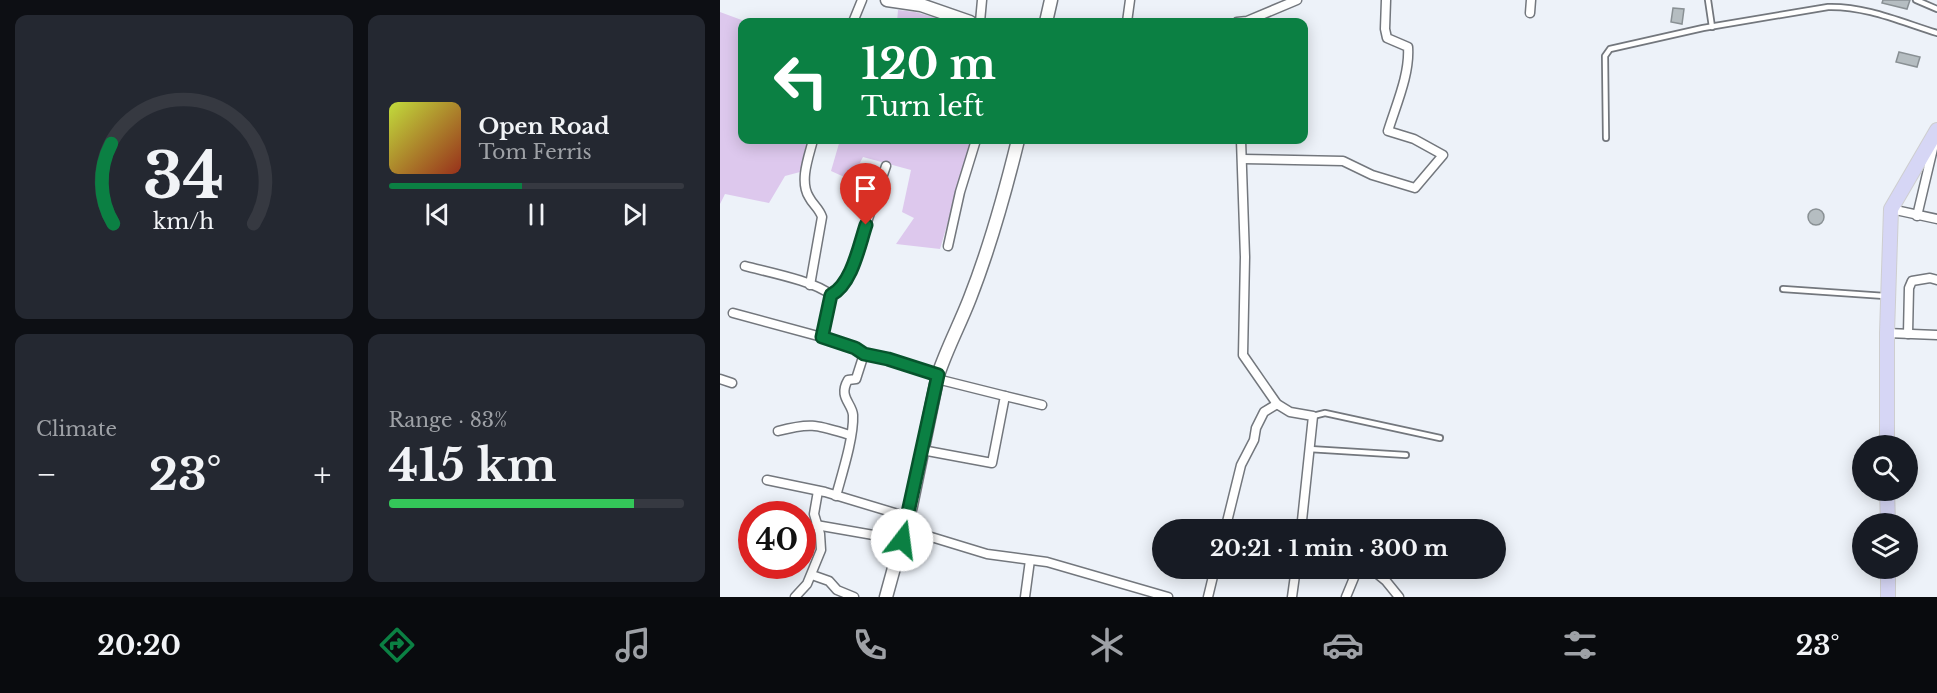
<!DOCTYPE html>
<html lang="en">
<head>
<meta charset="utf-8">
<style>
  body { margin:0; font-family:"Libre Baskerville",serif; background:#242831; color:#f1f3f6; height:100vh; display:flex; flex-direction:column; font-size:22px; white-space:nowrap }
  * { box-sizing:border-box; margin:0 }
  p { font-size:20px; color:#9ea1a6 }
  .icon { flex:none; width:33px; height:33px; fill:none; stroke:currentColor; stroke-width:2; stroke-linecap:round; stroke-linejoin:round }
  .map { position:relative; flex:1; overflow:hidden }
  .details { display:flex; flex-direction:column; gap:15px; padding:15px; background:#0d0f14; width:720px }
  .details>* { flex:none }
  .hud { position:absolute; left:18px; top:18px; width:570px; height:126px; border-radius:12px; box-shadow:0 3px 15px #0003; background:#0b8043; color:#fff; overflow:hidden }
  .controls { position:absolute; left:1132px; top:435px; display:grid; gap:12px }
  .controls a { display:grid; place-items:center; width:66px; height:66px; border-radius:50%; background:#171b24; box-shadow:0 3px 15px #0003; font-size:30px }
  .speed { position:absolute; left:18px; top:501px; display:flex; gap:12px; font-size:30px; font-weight:700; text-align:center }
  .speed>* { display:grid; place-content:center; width:78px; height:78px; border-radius:50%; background:#171b24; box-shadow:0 3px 15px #0003; line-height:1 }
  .speed .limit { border:9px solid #d22; background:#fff; color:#111 }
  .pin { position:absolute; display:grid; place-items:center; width:51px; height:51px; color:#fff; margin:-62px -26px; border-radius:50% 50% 50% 0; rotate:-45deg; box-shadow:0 0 6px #0007 }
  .pin .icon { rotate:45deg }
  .me { position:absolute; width:66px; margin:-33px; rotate:15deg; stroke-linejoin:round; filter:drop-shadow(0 0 4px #0008) }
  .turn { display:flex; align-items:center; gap:21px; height:126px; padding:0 24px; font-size:27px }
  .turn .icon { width:78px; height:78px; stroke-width:2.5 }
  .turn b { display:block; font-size:42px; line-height:51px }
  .big { font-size:45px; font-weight:800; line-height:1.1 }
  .details .widget { flex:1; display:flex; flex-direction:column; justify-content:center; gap:9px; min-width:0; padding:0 21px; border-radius:12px; background:#242831 }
  .details .dial { align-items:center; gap:0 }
  .dial svg { height:156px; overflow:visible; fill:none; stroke:#363941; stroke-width:7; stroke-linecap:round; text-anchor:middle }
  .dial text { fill:#f1f3f6; stroke:none }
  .song { display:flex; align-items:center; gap:18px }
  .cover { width:72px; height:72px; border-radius:9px; background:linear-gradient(135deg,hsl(70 70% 55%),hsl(10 70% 35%)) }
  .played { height:6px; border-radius:3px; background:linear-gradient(90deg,#0b8043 45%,#363941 45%) }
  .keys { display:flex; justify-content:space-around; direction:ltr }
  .heat { display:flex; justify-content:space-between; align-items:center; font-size:33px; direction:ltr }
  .charge { height:9px; border-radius:4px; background:linear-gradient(90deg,#34c759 83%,#363941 0) }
  .details .tiles { flex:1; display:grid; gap:15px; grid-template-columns:repeat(2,1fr) }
  .trip { position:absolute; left:432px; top:519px; width:354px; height:60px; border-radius:30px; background:#171b24; box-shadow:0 3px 15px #0003; font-weight:800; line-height:60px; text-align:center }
  .tabs { display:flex; height:96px; justify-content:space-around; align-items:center; background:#090b0e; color:#9ea1a6 }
  .tabs .icon { width:42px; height:42px }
  .tabs .selected { color:#0b8043 }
  .tabs b { font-size:27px; color:#f1f3f6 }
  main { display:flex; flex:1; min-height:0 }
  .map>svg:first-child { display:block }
  .green { fill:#ddc8ed }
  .building { fill:#b5bdc1; stroke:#899094; stroke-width:1.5 }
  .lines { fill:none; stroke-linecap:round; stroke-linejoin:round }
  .lane-casing { stroke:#73777d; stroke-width:8 }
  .street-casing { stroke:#73777d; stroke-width:11 }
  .secondary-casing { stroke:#73777d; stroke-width:15 }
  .primary-casing { stroke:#cececf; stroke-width:16 }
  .lane { stroke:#fff; stroke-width:4.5 }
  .street { stroke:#fff; stroke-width:8 }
  .secondary { stroke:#fff; stroke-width:12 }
  .primary { stroke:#d6d6f5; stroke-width:14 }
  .route-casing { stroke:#07532c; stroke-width:15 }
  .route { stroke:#0b8043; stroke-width:10 }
</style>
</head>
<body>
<main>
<section class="details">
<div class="tiles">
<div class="widget dial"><svg viewBox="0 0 100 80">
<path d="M14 69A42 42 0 1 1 86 69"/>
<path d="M14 69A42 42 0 0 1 13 28" stroke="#0b8043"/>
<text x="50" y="56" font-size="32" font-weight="700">34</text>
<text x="50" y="72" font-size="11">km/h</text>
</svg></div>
<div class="widget">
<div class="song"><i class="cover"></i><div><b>Open Road</b><p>Tom Ferris</p></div></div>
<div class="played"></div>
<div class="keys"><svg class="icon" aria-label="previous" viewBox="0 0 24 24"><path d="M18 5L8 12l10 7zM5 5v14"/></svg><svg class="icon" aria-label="pause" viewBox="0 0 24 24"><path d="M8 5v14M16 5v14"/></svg><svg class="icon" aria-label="next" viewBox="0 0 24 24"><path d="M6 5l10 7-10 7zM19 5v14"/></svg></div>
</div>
<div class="widget"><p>Climate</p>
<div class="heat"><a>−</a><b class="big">23°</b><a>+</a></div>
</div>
<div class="widget"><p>Range · 83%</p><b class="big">415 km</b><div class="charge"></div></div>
</div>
</section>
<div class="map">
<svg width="1217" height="597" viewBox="0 0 1217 597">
  <rect width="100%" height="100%" fill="#edf2f9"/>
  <!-- green -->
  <g class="green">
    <path d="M 178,10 L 195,12 L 231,22 L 177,22 Z"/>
    <path d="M 0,12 L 27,22 L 22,22 L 22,140 L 87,140 L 80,172 L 65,176 L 49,203 L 5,194 L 0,204 Z"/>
    <path d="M 120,140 L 252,140 L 220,249 L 176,244 L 194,218 L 182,212 L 191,170 L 143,157 L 131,180 L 111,171 Z"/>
  </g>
  <!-- building -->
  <g class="building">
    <path d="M 1163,0 L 1190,0 L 1187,9 L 1162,3 Z"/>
    <path d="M 953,8 L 964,9 L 962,24 L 951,22 Z"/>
    <path d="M 1179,52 L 1200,57 L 1197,67 L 1176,62 Z"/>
    <circle cx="1096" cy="217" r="8"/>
  </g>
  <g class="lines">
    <defs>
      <g id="lane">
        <path d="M 988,0 L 992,27"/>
        <path d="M 1196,0 L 1217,9"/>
        <path d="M 886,138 L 885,56 L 890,49 L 983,28 L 1108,7 C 1146,6 1181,22 1217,33"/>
        <path d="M 1063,289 L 1165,296"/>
        <path d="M 593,416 L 605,413 L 720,438"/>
        <path d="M 589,449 L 686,455"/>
      </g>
      <g id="street">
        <path d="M 810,13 L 811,0"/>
        <path d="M 133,22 L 142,0"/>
        <path d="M 260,22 L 262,0"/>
        <path d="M 407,22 L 410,0"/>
        <path d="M 517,22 L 527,21 L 577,0"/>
        <path d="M 521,140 L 525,257 L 523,355 L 557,404 L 570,412 L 593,416 L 581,530"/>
        <path d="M 523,159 L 623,161 L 652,175 L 695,188 L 723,155 L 694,139 L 668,131 C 676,105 690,74 688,47 L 667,38 L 665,29 L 666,0"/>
        <path d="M 1171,209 L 1217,219"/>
        <path d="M 1197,216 L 1215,140"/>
        <path d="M 228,246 L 240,192 L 256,140"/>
        <path d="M 25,266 C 47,272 95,281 111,295 L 102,337"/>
        <path d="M 90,285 L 102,217 C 99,208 93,205 89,197 C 79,181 89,156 93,140"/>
        <path d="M 111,295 L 122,288 L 128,278 L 166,166"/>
        <path d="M 13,313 L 109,339 L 135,348 L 144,354"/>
        <path d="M 1167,333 L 1217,335"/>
        <path d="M 1188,334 L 1189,288 L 1192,281 L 1210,278 L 1217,280"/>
        <path d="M 0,379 L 12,383"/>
        <path d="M 285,396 L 322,405"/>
        <path d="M 58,431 C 92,422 97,425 130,435"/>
        <path d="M 202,450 L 272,463 L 285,396 L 217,379"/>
        <path d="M 47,480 L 105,492 L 188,517"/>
        <path d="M 116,496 C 122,474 134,437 133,415 C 132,403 118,397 128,380 L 136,379 L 144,354 L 168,359 L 218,375"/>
        <path d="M 96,525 L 182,540"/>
        <path d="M 185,529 L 267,554 L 327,562 L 448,597"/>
        <path d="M 505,530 L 521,465 L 534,440 L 536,428 L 544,412 L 557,404"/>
        <path d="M 650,568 L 666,581 L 679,597"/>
        <path d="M 92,575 L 109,581 L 117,590 L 134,597"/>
        <path d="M 75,597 L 87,584 L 101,550 L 100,534 L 94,514 L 98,491"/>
        <path d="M 305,597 L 310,560"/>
        <path d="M 488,597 L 495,568"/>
        <path d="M 572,597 L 576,568"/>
        <path d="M 626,597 L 638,568"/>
      </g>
      <g id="secondary">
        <path d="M 167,0 L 201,5 L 250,22"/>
        <path d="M 326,22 L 331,0"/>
        <path d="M 166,597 L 191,506 L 218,375 C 227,348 240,324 250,298 C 270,247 285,193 298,140"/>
      </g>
      <g id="primary">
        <path d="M 1167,446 L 1167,333 L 1171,209 L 1217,130"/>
        <path d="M 1167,490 L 1168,524"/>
        <path d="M 1168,568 L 1168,597"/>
      </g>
    </defs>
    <!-- lane casing -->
    <use href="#lane" class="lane-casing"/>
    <!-- street casing -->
    <use href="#street" class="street-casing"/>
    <!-- secondary casing -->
    <use href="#secondary" class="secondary-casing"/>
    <!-- primary casing -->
    <use href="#primary" class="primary-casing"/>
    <!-- lane -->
    <use href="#lane" class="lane"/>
    <!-- street -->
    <use href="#street" class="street"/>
    <!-- secondary -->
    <use href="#secondary" class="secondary"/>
    <!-- primary -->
    <use href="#primary" class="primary"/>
  </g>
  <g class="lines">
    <defs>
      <path id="route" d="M 146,225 C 139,246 132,284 111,295 L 102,337 L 135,348 L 144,354 L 168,359 L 218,375 L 182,540"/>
    </defs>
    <!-- route casing -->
    <use href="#route" class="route-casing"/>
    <!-- route -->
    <use href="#route" class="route"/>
  </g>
</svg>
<div class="controls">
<a><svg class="icon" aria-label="search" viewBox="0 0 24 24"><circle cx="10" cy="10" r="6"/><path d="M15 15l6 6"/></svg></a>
<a><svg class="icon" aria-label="layers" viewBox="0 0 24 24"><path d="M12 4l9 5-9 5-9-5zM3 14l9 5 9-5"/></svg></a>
</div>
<div class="speed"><div class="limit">40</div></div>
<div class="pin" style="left:146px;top:225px;background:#d93025"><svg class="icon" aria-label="arrive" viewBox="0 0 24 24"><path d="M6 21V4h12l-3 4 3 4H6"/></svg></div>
<svg class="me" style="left:182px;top:540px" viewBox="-20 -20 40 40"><circle r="19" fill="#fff"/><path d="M0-13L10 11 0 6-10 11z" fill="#0b8043"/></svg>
<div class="trip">20:21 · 1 min · 300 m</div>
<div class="hud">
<div class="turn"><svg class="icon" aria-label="left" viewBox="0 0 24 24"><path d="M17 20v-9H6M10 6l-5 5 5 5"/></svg><div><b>120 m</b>Turn left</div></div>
</div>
</div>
</main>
<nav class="tabs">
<b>20:20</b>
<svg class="icon selected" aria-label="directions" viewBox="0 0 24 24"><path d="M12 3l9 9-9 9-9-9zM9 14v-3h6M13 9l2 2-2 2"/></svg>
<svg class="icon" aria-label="music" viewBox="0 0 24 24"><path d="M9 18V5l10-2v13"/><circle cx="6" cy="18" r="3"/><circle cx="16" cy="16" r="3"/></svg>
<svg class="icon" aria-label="phone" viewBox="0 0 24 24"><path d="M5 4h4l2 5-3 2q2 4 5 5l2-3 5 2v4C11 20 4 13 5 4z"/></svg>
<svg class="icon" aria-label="climate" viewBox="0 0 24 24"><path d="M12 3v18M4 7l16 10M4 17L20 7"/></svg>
<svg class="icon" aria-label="car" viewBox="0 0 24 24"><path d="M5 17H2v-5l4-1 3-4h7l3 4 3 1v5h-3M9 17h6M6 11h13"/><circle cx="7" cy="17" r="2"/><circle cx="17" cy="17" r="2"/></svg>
<svg class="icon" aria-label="filters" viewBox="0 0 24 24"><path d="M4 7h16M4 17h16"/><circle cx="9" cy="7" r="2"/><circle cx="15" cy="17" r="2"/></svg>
<b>23°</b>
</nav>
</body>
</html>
